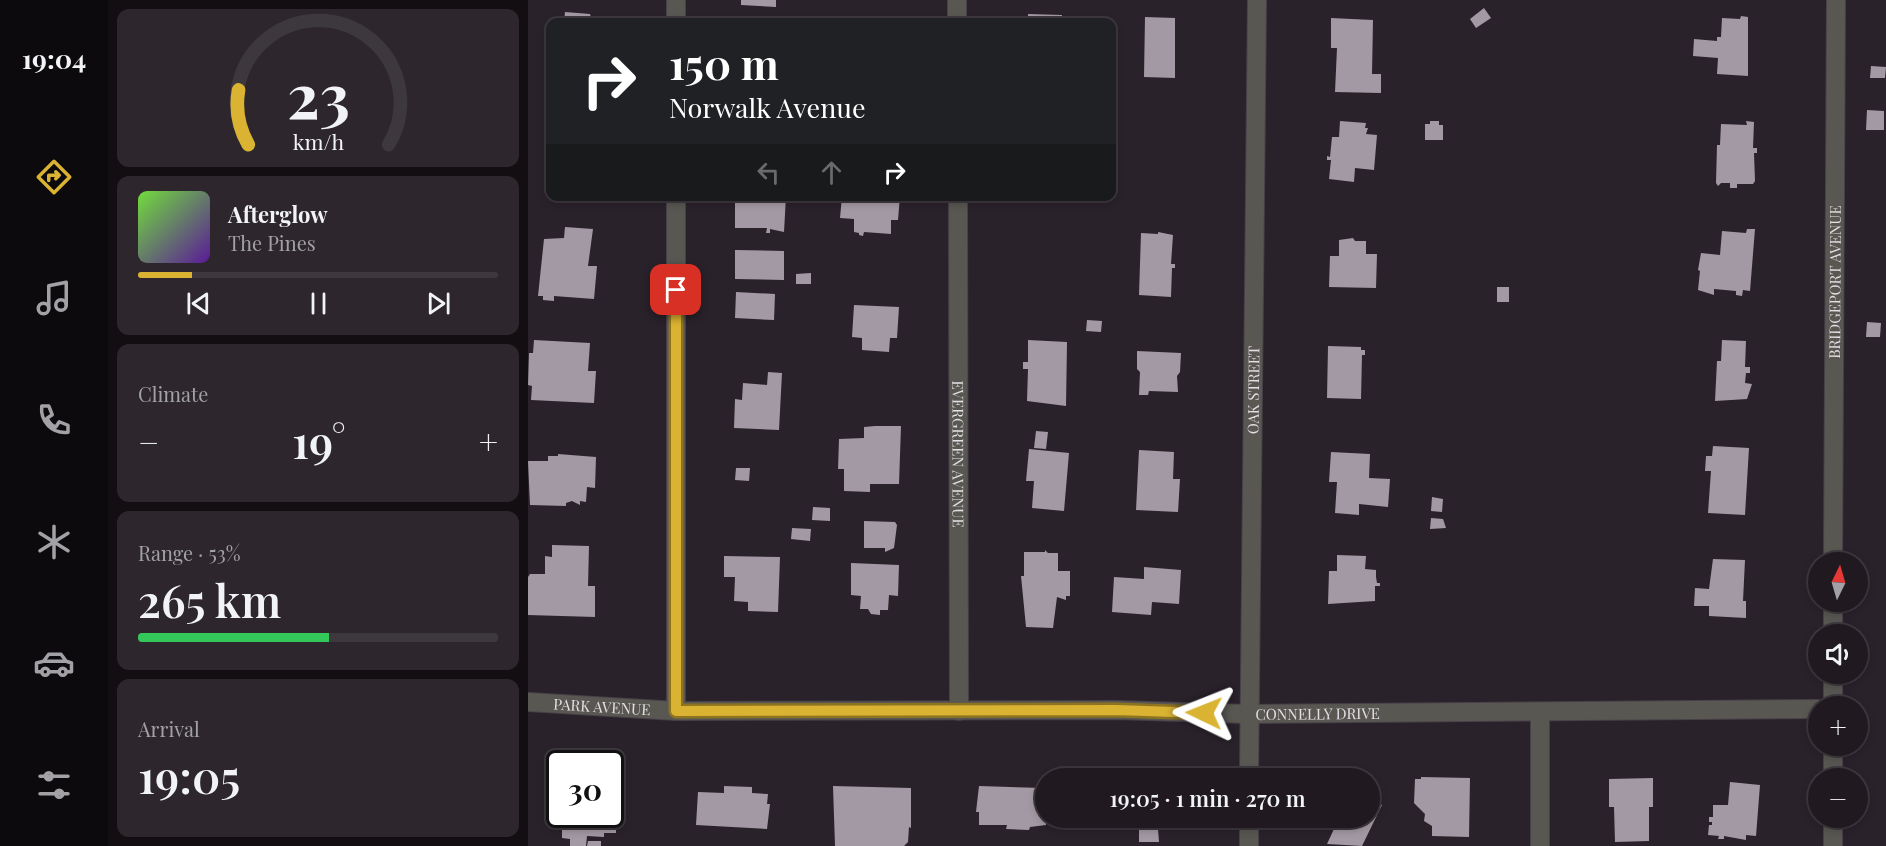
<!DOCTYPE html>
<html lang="en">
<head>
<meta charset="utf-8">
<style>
  body { margin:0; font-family:"Playfair Display",serif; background:#2d272d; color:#f1f3f6; height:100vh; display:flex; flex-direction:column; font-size:22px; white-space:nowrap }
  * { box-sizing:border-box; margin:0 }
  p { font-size:20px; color:#a2a1a5 }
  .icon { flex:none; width:33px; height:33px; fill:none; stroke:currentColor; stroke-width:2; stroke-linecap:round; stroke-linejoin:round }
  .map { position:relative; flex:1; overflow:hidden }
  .side { display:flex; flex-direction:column; gap:9px; padding:9px; background:#120e12; width:420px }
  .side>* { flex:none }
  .guide { position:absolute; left:18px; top:18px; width:570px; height:183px; border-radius:12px; box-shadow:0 3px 9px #0003,0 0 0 2px #3d383e; background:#202124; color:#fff; overflow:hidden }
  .needle { width:39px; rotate:5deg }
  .tools { position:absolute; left:1280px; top:552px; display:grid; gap:12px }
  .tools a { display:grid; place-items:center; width:60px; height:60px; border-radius:50%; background:#201a20; box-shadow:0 3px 9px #0003,0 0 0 2px #3d383e; font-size:30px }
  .speed { position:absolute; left:18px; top:750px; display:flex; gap:12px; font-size:30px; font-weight:700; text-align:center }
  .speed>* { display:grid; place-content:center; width:78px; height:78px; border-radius:50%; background:#201a20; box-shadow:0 3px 9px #0003,0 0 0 2px #3d383e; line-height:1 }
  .speed .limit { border:3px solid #111; border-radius:9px; background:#fff; color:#111 }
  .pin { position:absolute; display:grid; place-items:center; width:51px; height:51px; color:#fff; margin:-26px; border-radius:12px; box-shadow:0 3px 9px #0006 }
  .me { position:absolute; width:66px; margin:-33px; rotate:272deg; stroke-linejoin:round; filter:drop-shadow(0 0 4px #0008) }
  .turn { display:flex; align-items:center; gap:21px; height:126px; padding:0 24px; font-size:27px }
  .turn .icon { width:78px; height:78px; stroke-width:2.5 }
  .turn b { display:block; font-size:42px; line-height:51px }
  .lanes { display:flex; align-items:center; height:57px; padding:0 24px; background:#0003; justify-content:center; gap:30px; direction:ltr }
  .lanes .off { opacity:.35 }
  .big { font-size:45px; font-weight:600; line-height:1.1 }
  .side .tile { flex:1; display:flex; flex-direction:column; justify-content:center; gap:9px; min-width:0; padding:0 21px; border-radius:12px; background:#2d272d }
  .side .dial { align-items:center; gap:0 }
  .dial svg { height:156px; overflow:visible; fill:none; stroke:#3d383e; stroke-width:7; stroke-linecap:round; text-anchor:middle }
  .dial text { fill:#f1f3f6; stroke:none }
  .song { display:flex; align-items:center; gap:18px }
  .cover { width:72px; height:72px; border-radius:9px; background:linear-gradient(135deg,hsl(100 70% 55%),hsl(270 70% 35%)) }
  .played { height:6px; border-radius:3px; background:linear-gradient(90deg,#dab333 15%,#3d383e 15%) }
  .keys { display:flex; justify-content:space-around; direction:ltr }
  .heat { display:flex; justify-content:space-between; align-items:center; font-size:33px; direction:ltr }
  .charge { height:9px; border-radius:4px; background:linear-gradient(90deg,#34c759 53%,#3d383e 0) }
  .trip { position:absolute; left:507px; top:768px; width:345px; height:60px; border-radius:30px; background:#201a20; box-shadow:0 3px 9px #0003,0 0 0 2px #3d383e; font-weight:600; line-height:60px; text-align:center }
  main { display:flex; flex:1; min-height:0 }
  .menu { display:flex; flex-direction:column; width:108px; justify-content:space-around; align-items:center; background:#0d0a0d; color:#a2a1a5 }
  .menu .icon { width:42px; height:42px }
  .menu .active { color:#dab333 }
  .menu b { font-size:27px; color:#f1f3f6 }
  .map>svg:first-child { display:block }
  .building { fill:#a399a4 }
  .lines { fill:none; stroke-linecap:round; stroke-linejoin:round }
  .minor-casing { stroke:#484049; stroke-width:20 }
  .minor { stroke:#595752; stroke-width:18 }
  .route-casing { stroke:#8e7421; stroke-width:15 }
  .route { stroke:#dab333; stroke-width:10 }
  .labels { text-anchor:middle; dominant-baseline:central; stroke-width:6; stroke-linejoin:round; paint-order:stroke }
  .street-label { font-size:15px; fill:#e5dfe5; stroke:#2a222b }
</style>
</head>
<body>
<main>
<nav class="menu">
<b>19:04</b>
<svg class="icon active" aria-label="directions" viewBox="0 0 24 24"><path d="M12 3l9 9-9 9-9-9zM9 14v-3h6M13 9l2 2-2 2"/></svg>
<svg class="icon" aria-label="music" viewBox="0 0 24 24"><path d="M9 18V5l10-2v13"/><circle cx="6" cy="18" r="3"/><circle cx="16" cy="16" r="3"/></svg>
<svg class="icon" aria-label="phone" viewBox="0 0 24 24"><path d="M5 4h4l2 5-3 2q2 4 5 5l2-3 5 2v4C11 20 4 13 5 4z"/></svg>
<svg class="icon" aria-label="climate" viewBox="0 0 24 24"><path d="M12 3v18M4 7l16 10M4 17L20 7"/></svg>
<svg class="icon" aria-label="car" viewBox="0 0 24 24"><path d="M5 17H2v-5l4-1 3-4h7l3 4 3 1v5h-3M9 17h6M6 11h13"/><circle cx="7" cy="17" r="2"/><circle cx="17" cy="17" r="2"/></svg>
<svg class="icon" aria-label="filters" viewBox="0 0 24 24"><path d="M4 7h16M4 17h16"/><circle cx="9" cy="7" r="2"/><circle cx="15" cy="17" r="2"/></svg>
</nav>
<section class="side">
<div class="tile dial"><svg viewBox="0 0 100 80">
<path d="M14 69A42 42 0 1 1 86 69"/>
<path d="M14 69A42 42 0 0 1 9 41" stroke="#dab333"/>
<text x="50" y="56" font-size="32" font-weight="700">23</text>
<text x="50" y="72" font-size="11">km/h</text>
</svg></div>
<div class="tile">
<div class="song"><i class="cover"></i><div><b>Afterglow</b><p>The Pines</p></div></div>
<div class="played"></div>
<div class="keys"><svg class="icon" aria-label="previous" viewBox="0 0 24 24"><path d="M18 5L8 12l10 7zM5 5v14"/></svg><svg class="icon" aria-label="pause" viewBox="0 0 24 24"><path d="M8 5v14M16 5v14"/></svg><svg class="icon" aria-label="next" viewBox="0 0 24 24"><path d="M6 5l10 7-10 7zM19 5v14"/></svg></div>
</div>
<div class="tile"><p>Climate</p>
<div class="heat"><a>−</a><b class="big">19°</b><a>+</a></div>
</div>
<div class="tile"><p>Range · 53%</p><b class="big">265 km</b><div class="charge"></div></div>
<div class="tile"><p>Arrival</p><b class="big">19:05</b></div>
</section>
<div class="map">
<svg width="1358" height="846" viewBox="0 0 1358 846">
  <rect width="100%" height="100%" fill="#2a222b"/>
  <!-- building -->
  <g class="building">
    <path d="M 213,0 L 248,0 L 248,7 L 213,5 Z"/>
    <path d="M 956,8 L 963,18 L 948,28 L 942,19 Z"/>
    <path d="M 37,12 L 62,14 L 64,21 L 36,22 Z"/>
    <path d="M 500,14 L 534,15 L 534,18 L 548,18 L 548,22 L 500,22 Z"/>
    <path d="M 1213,16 L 1220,17 L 1220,76 L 1189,74 L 1190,58 L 1165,56 L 1166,39 L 1189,41 L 1189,37 L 1193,37 L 1194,18 L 1212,19 Z"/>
    <path d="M 617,17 L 647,18 L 647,78 L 616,77 Z"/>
    <path d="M 803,18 L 845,20 L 844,74 L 853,74 L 853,93 L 807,92 L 809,48 L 803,48 Z"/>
    <path d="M 1343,66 L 1358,67 L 1357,78 L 1342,78 Z"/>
    <path d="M 1339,110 L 1356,111 L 1356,130 L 1338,130 Z"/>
    <path d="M 812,121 L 838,123 L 837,128 L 840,128 L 838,134 L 849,135 L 846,170 L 827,168 L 826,182 L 801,179 L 803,160 L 799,160 L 799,156 L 802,157 L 804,137 L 811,137 Z"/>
    <path d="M 902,121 L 911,121 L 911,125 L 915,125 L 915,140 L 897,140 L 897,124 L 902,124 Z"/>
    <path d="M 1218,121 L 1226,122 L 1225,148 L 1229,148 L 1229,153 L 1226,153 L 1227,181 L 1225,184 L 1209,184 L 1209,188 L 1202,188 L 1202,183 L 1193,183 L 1190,186 L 1188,183 L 1189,145 L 1192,145 L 1193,124 L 1219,125 Z"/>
    <path d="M 207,196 L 258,196 L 256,232 L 242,229 L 242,233 L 238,233 L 239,228 L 207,228 Z"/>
    <path d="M 314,196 L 372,196 L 370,220 L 363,220 L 363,234 L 336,232 L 335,236 L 331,235 L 331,233 L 326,232 L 326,219 L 312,218 Z"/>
    <path d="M 37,227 L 65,229 L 60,266 L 69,266 L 66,299 L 26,296 L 26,301 L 15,300 L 15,296 L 10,296 L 16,239 L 36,238 Z"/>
    <path d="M 1219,229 L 1227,229 L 1222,291 L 1215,290 L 1214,296 L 1208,295 L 1208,291 L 1186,289 L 1186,295 L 1170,290 L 1172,271 L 1170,270 L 1173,253 L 1192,255 L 1194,231 L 1218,233 Z"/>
    <path d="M 630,232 L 645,235 L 643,264 L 647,264 L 647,268 L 644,268 L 643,297 L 611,295 L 613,233 L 630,234 Z"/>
    <path d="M 825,238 L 827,241 L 838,241 L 838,254 L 849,254 L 848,288 L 801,287 L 802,256 L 811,256 L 811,240 Z"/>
    <path d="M 207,250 L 256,251 L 256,280 L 207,279 Z"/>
    <path d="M 283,273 L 283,284 L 268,284 L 268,274 Z"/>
    <rect x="969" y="287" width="12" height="15"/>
    <path d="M 208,292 L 247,294 L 246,320 L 207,318 Z"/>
    <path d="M 326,305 L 371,307 L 369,338 L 362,338 L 361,352 L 334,350 L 334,338 L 324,337 Z"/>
    <path d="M 559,320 L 574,321 L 573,332 L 558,331 Z"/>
    <path d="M 1339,322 L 1353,323 L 1352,337 L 1338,337 Z"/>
    <path d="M 6,340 L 62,343 L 60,371 L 68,371 L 66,403 L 3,400 L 4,386 L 0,385 L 1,353 L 5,353 Z"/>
    <path d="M 500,340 L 539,342 L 538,406 L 499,401 L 500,369 L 495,369 L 495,362 L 500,362 Z"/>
    <path d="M 1194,340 L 1218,341 L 1217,367 L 1222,367 L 1222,373 L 1218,373 L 1217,383 L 1224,384 L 1219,399 L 1187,401 L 1189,361 L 1193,361 Z"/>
    <path d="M 800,346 L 833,347 L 833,350 L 837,350 L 837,355 L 834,355 L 833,399 L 799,398 Z"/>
    <path d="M 609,351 L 653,353 L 652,372 L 649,376 L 650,392 L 621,391 L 620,395 L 611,395 L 612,372 L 609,369 Z"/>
    <path d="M 240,372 L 254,373 L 251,430 L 206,428 L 207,399 L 214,400 L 215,383 L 239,385 Z"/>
    <path d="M 347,426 L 373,426 L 371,484 L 342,484 L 342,492 L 316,491 L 316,469 L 310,469 L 311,439 L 336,438 L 336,427 Z"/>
    <path d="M 508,431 L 520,432 L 518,449 L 506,448 Z"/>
    <path d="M 1185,446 L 1221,448 L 1217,515 L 1180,513 L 1183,471 L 1177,471 L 1178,456 L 1184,456 Z"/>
    <path d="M 501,449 L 541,453 L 536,511 L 504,508 L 506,481 L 498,481 Z"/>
    <path d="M 611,450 L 646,452 L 645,479 L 652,479 L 650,512 L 608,510 Z"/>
    <path d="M 803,452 L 842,454 L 841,478 L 862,479 L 860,507 L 831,504 L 831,515 L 807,513 L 809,482 L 801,482 Z"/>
    <path d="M 30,454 L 68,457 L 67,488 L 59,487 L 58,502 L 52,501 L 52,505 L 44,501 L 38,503 L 38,506 L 2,505 L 0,461 L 20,461 L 20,456 L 30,456 Z"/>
    <path d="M 208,468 L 222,468 L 221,481 L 207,480 Z"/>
    <path d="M 904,497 L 915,499 L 914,512 L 903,511 Z"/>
    <path d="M 285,507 L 302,508 L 302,521 L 284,520 Z"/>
    <path d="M 903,518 L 915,519 L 918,528 L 902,529 Z"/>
    <path d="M 336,521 L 367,522 L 369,525 L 366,548 L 357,552 L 357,548 L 336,548 Z"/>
    <path d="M 264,528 L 283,529 L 282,541 L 263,539 Z"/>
    <path d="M 24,545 L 61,546 L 60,586 L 67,586 L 67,617 L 0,615 L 0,577 L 2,574 L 17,574 L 17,556 L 24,557 Z"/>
    <path d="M 517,550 L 520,553 L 530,553 L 530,571 L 542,571 L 542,596 L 538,596 L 538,600 L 529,597 L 525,628 L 498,627 L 493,576 L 496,576 L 496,552 L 517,552 Z"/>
    <path d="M 809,555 L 838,556 L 837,569 L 848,570 L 848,577 L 849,583 L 852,583 L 852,586 L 847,586 L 847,601 L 800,604 L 801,571 L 809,571 Z"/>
    <path d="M 196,556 L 252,557 L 250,612 L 220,611 L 220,602 L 206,601 L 207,577 L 196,577 Z"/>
    <path d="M 1185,559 L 1217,560 L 1215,601 L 1218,601 L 1218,618 L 1181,616 L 1181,606 L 1166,606 L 1167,588 L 1181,589 Z"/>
    <path d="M 323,563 L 371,565 L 370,596 L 361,595 L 360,610 L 352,610 L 352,615 L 343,614 L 340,609 L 332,609 L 333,596 L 323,595 Z"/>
    <path d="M 616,567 L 653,570 L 651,604 L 624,602 L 623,615 L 584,612 L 586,577 L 616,579 Z"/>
    <path d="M 893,777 L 942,778 L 941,837 L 904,836 L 904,826 L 896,821 L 897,814 L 886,803 L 887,779 L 893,779 Z"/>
    <path d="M 1125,778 L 1125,807 L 1121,807 L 1121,841 L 1087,842 L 1086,807 L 1081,807 L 1081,779 Z"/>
    <path d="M 1202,782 L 1232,785 L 1228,836 L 1218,835 L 1218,840 L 1196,836 L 1196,839 L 1190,839 L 1191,836 L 1180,835 L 1181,825 L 1184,825 L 1184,822 L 1181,822 L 1181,817 L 1185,817 L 1185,805 L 1200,805 Z"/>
    <path d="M 196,786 L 224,787 L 224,793 L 240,794 L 239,804 L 242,804 L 239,829 L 168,825 L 170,792 L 196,793 Z"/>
    <path d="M 305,786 L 383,788 L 383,828 L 381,827 L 380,842 L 376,846 L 307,846 Z"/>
    <path d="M 451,786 L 516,788 L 515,818 L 518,819 L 518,825 L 502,827 L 501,830 L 478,829 L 479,825 L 451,825 L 451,812 L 448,812 Z"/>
    <path d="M 82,795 L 95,796 L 93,820 L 88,820 L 88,833 L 76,833 L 76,837 L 59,836 L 58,846 L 42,846 L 42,839 L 34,838 L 34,826 L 29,826 L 30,814 L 82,814 Z"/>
    <path d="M 842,799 L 854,805 L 834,846 L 799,844 L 811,818 L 842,818 Z"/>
    <path d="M 591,818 L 648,818 L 648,829 L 630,829 L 631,842 L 611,842 L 611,828 L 591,828 Z"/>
    <path d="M 60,841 L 73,841 L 73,846 L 59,846 Z"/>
  </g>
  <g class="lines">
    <defs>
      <g id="minor">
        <path d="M 429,0 L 429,22"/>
        <path d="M 148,22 L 148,0"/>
        <path id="s1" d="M 430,196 L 431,711"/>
        <path id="s2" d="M 1305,562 L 1308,0"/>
        <path d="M 1305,634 L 1305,602"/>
        <path id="s3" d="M 0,702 L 148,711 L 588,710 L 720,714 L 1290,709"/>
        <path d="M 1305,706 L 1305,674"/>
        <path d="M 148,711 L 148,196"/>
        <path id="s4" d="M 721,778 L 729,0"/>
        <path d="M 1305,778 L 1305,746"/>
        <path d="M 721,818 L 721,846"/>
        <path d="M 1012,846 L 1012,713"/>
        <path d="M 1305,846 L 1305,818"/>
      </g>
    </defs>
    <!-- minor casing -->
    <use href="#minor" class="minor-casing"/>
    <!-- minor -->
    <use href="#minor" class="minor"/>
  </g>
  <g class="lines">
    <defs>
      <path id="route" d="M 148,290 L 148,711 L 588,710 L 676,713"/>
    </defs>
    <!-- route casing -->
    <use href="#route" class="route-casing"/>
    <!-- route -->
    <use href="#route" class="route"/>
  </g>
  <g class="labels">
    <!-- street labels -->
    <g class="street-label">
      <text stroke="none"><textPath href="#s2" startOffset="280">BRIDGEPORT AVENUE</textPath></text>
      <text stroke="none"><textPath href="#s4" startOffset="388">OAK STREET</textPath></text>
      <text stroke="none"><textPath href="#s1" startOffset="258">EVERGREEN AVENUE</textPath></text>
      <text stroke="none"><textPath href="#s3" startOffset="74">PARK AVENUE</textPath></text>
      <text stroke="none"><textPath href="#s3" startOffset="790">CONNELLY DRIVE</textPath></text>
    </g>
  </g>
</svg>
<div class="tools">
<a><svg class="needle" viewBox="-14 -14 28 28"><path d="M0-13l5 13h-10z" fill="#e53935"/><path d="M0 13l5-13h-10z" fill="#a2a1a5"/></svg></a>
<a><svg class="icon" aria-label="sound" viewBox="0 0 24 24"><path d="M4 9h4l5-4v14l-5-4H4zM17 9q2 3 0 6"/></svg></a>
<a>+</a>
<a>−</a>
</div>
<div class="speed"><div class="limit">30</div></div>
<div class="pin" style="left:148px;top:290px;background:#d93025"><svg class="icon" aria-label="arrive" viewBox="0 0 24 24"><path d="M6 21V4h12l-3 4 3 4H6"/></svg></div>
<svg class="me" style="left:676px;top:713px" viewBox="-20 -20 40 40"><path d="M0-17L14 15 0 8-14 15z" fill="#dab333" stroke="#fff" stroke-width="4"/></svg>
<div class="trip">19:05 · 1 min · 270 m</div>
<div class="guide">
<div class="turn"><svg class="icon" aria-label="right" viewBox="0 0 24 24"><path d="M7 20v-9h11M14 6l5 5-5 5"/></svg><div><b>150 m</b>Norwalk Avenue</div></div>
<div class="lanes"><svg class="icon off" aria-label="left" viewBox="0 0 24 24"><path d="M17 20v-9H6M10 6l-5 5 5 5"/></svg><svg class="icon off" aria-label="ahead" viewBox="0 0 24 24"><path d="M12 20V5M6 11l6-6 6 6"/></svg><svg class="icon" aria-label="right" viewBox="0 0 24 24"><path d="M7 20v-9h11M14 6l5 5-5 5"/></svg></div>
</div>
</div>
</main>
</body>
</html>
